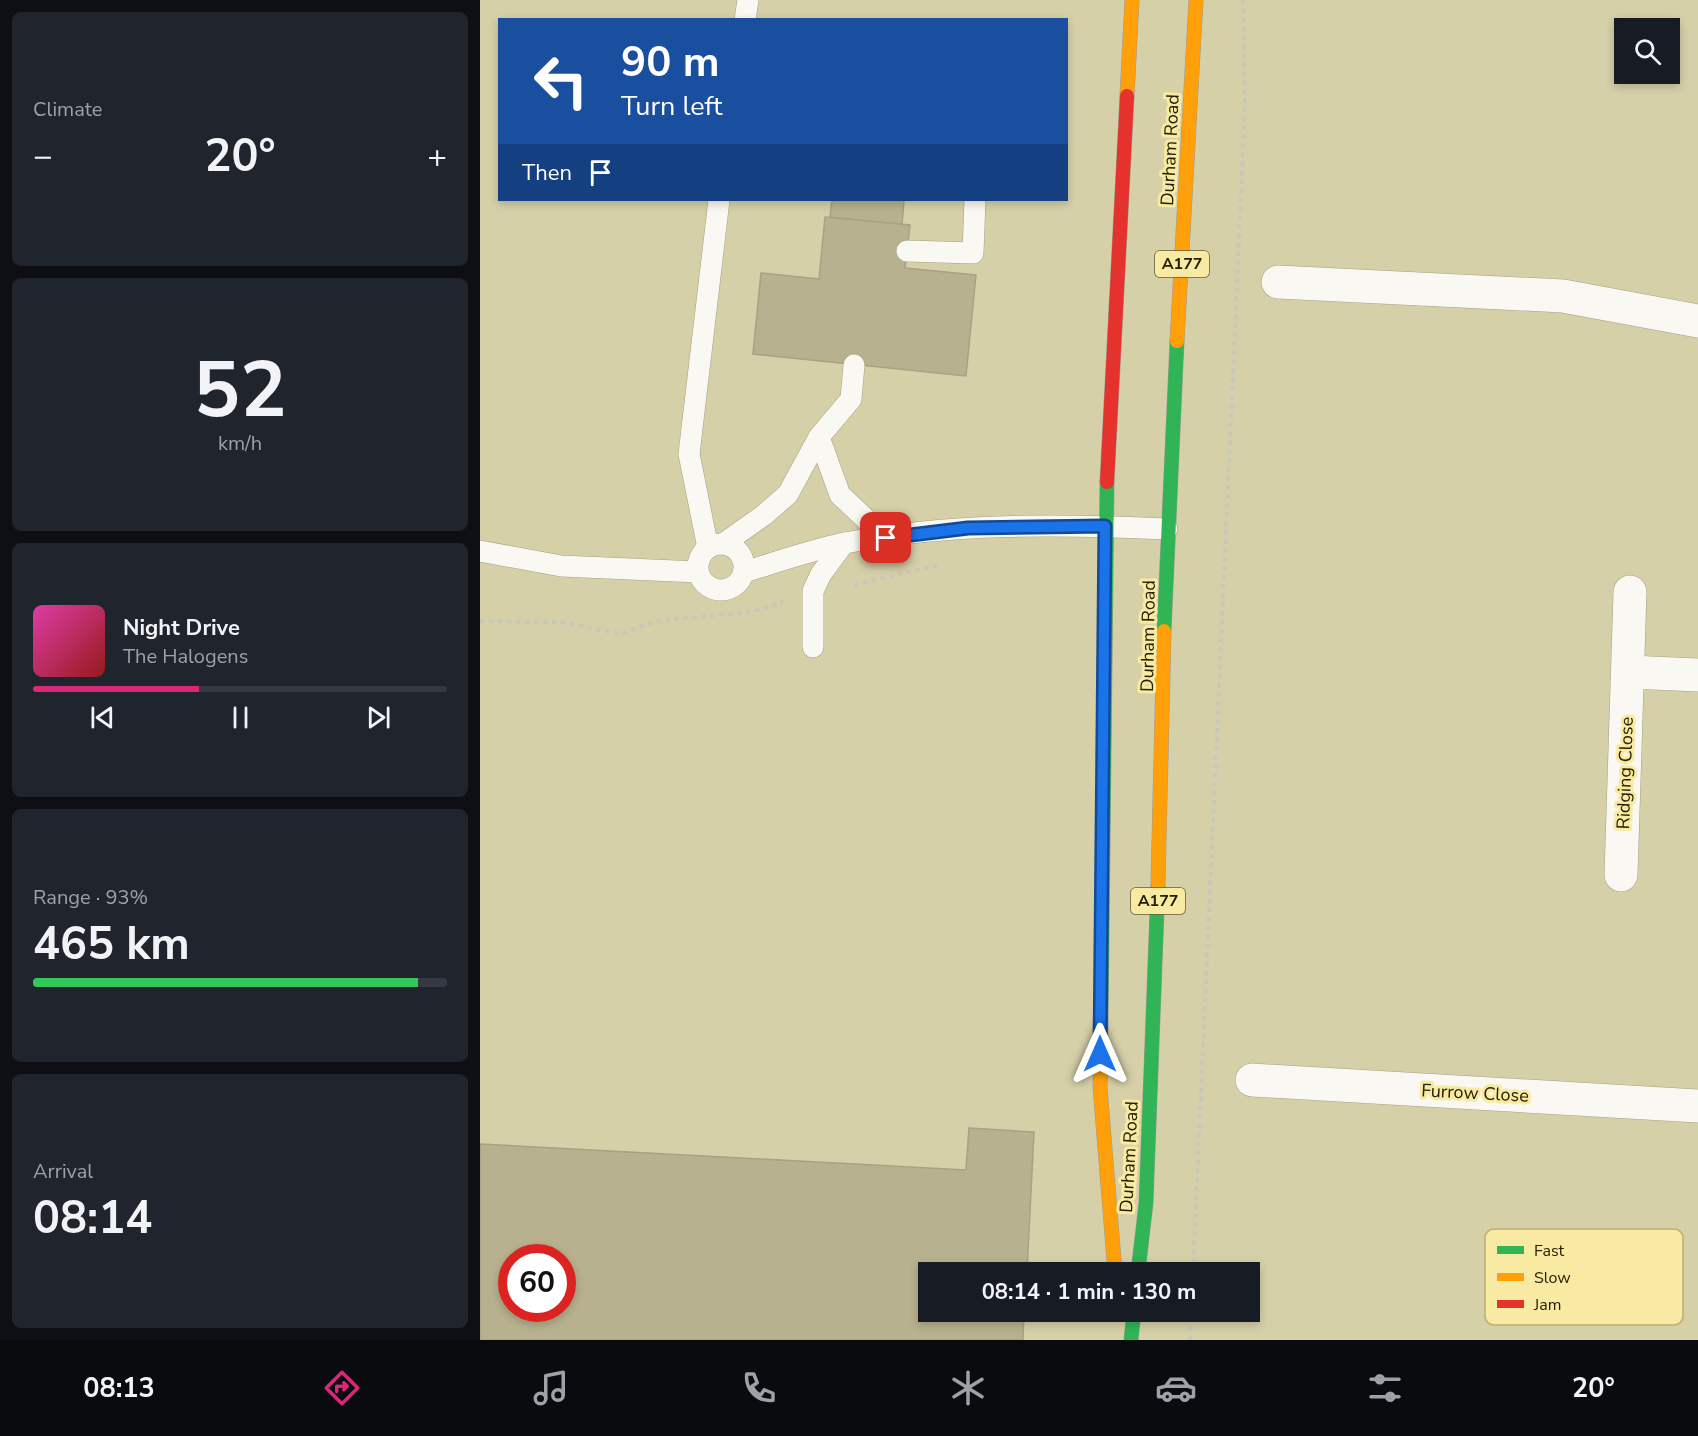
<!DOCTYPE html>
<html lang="en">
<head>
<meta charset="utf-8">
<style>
  body { margin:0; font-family:"Nunito Sans",sans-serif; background:#20242c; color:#f1f3f6; height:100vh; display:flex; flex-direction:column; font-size:22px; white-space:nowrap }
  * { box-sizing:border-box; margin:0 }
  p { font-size:20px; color:#9ea1a6 }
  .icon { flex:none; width:33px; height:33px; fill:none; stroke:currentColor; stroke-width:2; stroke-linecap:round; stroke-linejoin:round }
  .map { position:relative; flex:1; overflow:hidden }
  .panel { display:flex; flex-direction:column; gap:12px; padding:12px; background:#0d0f14; width:480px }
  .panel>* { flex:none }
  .top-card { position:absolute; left:18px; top:18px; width:570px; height:183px; border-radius:0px; box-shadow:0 3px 9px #0003; background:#1a4fa0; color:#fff; overflow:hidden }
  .tools { position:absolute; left:1134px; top:18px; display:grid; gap:12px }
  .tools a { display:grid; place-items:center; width:66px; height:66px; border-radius:0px; background:#171b24; box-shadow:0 3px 9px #0003; font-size:30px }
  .speed { position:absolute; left:18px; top:1244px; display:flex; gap:12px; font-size:30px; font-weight:700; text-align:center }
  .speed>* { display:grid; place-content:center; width:78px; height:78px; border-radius:50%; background:#171b24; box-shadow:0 3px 9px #0003; line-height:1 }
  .speed .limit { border:9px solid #d22; background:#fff; color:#111 }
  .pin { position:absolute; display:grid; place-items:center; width:51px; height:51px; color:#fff; margin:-26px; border-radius:12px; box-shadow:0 3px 9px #0006 }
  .me { position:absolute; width:66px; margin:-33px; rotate:0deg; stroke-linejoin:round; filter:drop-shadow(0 0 4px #0008) }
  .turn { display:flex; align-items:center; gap:21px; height:126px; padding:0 24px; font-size:27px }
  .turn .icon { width:78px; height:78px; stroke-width:2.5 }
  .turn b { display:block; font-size:42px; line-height:51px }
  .then { display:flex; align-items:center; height:57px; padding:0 24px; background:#0003; gap:12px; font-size:22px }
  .big { font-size:45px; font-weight:700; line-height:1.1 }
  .panel .card { flex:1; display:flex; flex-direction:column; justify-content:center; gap:9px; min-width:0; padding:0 21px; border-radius:9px; background:#20242c }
  .panel .dial { align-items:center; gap:0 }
  .dial b { font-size:78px; line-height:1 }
  .song { display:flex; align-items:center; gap:18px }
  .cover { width:72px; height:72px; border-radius:9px; background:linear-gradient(135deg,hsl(320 70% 55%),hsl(0 70% 35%)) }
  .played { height:6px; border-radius:3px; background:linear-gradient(90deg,#db2777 40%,#363941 40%) }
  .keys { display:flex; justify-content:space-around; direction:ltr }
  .heat { display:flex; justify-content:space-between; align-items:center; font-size:33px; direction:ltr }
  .charge { height:9px; border-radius:4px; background:linear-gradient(90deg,#34c759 93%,#363941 0) }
  .trip { position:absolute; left:438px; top:1262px; width:342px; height:60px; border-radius:0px; background:#171b24; box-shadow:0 3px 9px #0003; font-weight:700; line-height:60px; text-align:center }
  .dock { display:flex; height:96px; justify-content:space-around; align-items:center; background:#090b0e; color:#9ea1a6 }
  .dock .icon { width:42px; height:42px }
  .dock .on { color:#db2777 }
  .dock b { font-size:27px; color:#f1f3f6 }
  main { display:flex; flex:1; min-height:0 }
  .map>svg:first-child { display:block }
  .building { fill:#b7b18f; stroke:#a7a283; stroke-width:1.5; fill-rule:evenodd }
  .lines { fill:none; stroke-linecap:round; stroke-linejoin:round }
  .lane-casing { stroke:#a5a081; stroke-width:22 }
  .street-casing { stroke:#a5a081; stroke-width:34 }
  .fast-casing { stroke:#a09d98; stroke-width:15 }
  .slow-casing { stroke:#a09d98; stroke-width:15 }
  .jam-casing { stroke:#a09d98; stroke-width:15 }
  .path { stroke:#c8c7bb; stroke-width:4; stroke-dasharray:4.5 4.5; stroke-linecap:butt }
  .lane { stroke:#f9f8f2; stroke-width:21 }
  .street { stroke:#f9f8f2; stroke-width:33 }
  .fast { stroke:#30b455; stroke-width:14 }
  .slow { stroke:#ff9f0a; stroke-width:14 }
  .jam { stroke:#e5322d; stroke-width:14 }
  .route-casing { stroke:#114b97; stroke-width:15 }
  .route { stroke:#1a73e8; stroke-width:10 }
  .labels { text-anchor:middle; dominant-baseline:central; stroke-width:6; stroke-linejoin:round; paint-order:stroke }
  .shield { fill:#f8eaa2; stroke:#645d33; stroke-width:1.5 }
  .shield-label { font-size:16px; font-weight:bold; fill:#252003 }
  .street-label { font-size:18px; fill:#252003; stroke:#f8eaa2 }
  .key { fill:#f8eaa2; stroke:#b9ad72; stroke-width:1.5 }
  .key-label { font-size:16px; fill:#252003 }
</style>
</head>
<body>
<main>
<section class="panel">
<div class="card"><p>Climate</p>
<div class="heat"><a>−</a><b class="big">20°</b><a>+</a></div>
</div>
<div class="card dial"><b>52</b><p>km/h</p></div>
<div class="card">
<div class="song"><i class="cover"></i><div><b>Night Drive</b><p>The Halogens</p></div></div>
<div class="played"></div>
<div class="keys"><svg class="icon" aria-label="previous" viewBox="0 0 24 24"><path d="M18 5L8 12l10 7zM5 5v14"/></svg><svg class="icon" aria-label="pause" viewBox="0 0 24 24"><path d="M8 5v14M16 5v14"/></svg><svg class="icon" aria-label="next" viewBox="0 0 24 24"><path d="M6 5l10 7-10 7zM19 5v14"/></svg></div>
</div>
<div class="card"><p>Range · 93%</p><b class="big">465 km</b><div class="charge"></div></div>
<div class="card"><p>Arrival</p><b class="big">08:14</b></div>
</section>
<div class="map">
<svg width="1218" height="1340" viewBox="0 0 1218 1340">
  <rect width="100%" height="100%" fill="#d6d0a9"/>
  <!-- building -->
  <g class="building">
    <path d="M 352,200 L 424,200 L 422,225 L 350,217 Z"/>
    <path d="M 345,217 L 430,225 L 425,268 L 496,275 L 486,376 L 273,354 L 281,273 L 339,279 Z"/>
    <path d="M 489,1128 L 554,1132 L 547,1272 L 448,1272 L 448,1311 L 544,1311 L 543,1340 L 0,1340 L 0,1144 L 486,1170 ZM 32,1257 L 82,1257 L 82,1308 L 32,1308 Z"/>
  </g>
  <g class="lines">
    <defs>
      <g id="lane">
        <path d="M 265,20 L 268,0"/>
        <path d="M 427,251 L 493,253 L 495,200"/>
        <path d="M 339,437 L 360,495 L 406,538"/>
        <path d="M 243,544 L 284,515 L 308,494 L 339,437 L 371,399 L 374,365"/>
        <circle cx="241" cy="567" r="23"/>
        <path d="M 228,548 L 209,454 L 239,200"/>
        <path d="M 0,551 L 81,566 L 218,572"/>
        <path d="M 264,572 C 297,562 331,550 365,543 C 470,523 580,524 687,529"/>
        <path d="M 333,647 L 333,591 L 341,574 L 364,543"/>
      </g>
      <g id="street">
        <path d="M 798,282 L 1083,296 L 1218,321"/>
        <path d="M 1149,672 L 1218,675"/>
        <path d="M 1141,875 L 1150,592"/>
        <path d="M 772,1080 L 1218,1106"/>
      </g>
      <g id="fast">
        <path d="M 684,631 L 697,341"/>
        <path d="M 621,1023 L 627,482"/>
        <path d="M 658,1272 L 666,1203 L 678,884"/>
        <path d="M 651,1340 L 654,1311"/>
      </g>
      <g id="slow">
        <path d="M 647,96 L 652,0"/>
        <path d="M 697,341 L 716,0"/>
        <path d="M 678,884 L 684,631"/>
        <path d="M 621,1023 L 620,1087 L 635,1272"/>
      </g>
      <path id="jam" d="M 627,482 L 647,96"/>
    </defs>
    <!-- lane casing -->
    <use href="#lane" class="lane-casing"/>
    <!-- street casing -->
    <use href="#street" class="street-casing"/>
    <!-- fast casing -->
    <use href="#fast" class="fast-casing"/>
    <!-- slow casing -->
    <use href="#slow" class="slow-casing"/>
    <!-- jam casing -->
    <use href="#jam" class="jam-casing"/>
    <!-- path -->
    <g class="path">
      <path d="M 374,585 L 460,565"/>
      <path d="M 0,621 L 82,622 L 141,634 L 176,621 L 271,612 L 303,602"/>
      <path d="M 713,1272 L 765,104 L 763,0"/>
      <path d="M 710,1340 L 711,1311"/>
    </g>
    <!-- lane -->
    <use href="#lane" class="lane"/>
    <!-- street -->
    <use href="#street" class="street"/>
    <!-- fast -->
    <use href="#fast" class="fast"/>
    <!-- slow -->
    <use href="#slow" class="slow"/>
    <!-- jam -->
    <use href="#jam" class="jam"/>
  </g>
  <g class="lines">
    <defs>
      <path id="route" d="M 406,538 L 488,528 L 625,526 L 620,1054"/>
    </defs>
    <!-- route casing -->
    <use href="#route" class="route-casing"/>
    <!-- route -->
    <use href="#route" class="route"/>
  </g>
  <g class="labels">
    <!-- shield labels -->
    <g class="shield">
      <rect x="675" y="251" width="54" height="26" rx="4.5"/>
      <rect x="651" y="888" width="54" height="26" rx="4.5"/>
    </g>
    <g class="shield-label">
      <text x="702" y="264">A177</text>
      <text x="678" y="901">A177</text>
    </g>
    <!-- street labels -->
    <g class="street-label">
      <text transform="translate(690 150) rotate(-87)">Durham Road</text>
      <text transform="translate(668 636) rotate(-89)">Durham Road</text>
      <text transform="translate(1145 773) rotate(-88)">Ridging Close</text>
      <text transform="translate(995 1093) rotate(3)">Furrow Close</text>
      <text transform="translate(649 1157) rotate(-87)">Durham Road</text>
    </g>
  </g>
  <!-- legend -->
  <rect x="1005" y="1229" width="198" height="96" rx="9" class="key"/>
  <rect x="1017" y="1246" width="27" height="8" fill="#30b455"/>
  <rect x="1017" y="1273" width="27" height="8" fill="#ff9f0a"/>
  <rect x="1017" y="1300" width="27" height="8" fill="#e5322d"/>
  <g class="key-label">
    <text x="1054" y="1256">Fast</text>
    <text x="1054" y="1283">Slow</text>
    <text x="1054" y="1310">Jam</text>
  </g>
</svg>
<div class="tools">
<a><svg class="icon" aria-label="search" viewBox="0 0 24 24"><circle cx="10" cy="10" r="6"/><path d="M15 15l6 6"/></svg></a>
</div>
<div class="speed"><div class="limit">60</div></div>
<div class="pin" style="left:406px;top:538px;background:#d93025"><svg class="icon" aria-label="arrive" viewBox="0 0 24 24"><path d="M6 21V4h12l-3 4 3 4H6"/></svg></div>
<svg class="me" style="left:620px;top:1054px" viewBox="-20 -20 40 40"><path d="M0-17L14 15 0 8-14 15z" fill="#1a73e8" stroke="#fff" stroke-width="4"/></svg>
<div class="trip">08:14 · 1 min · 130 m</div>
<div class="top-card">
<div class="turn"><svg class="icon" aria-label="left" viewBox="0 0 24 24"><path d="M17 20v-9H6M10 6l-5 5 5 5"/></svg><div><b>90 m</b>Turn left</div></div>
<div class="then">Then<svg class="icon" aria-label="arrive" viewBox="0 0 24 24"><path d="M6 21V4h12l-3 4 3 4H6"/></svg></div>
</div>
</div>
</main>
<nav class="dock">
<b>08:13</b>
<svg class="icon on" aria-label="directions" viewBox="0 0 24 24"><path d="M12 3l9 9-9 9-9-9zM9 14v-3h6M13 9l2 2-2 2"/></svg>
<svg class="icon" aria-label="music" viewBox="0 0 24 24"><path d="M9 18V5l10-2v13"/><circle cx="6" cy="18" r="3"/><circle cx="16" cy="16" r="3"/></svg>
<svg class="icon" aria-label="phone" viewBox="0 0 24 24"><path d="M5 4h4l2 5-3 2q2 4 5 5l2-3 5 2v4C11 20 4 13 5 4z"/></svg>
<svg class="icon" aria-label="climate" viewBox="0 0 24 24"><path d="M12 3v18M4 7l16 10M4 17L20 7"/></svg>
<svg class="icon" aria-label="car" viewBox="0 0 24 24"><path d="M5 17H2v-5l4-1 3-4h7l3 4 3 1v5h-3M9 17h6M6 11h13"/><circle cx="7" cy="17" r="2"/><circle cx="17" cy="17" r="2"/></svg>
<svg class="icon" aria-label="filters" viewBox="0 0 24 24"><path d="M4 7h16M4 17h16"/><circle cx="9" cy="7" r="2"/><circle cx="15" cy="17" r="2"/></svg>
<b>20°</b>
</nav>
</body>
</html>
